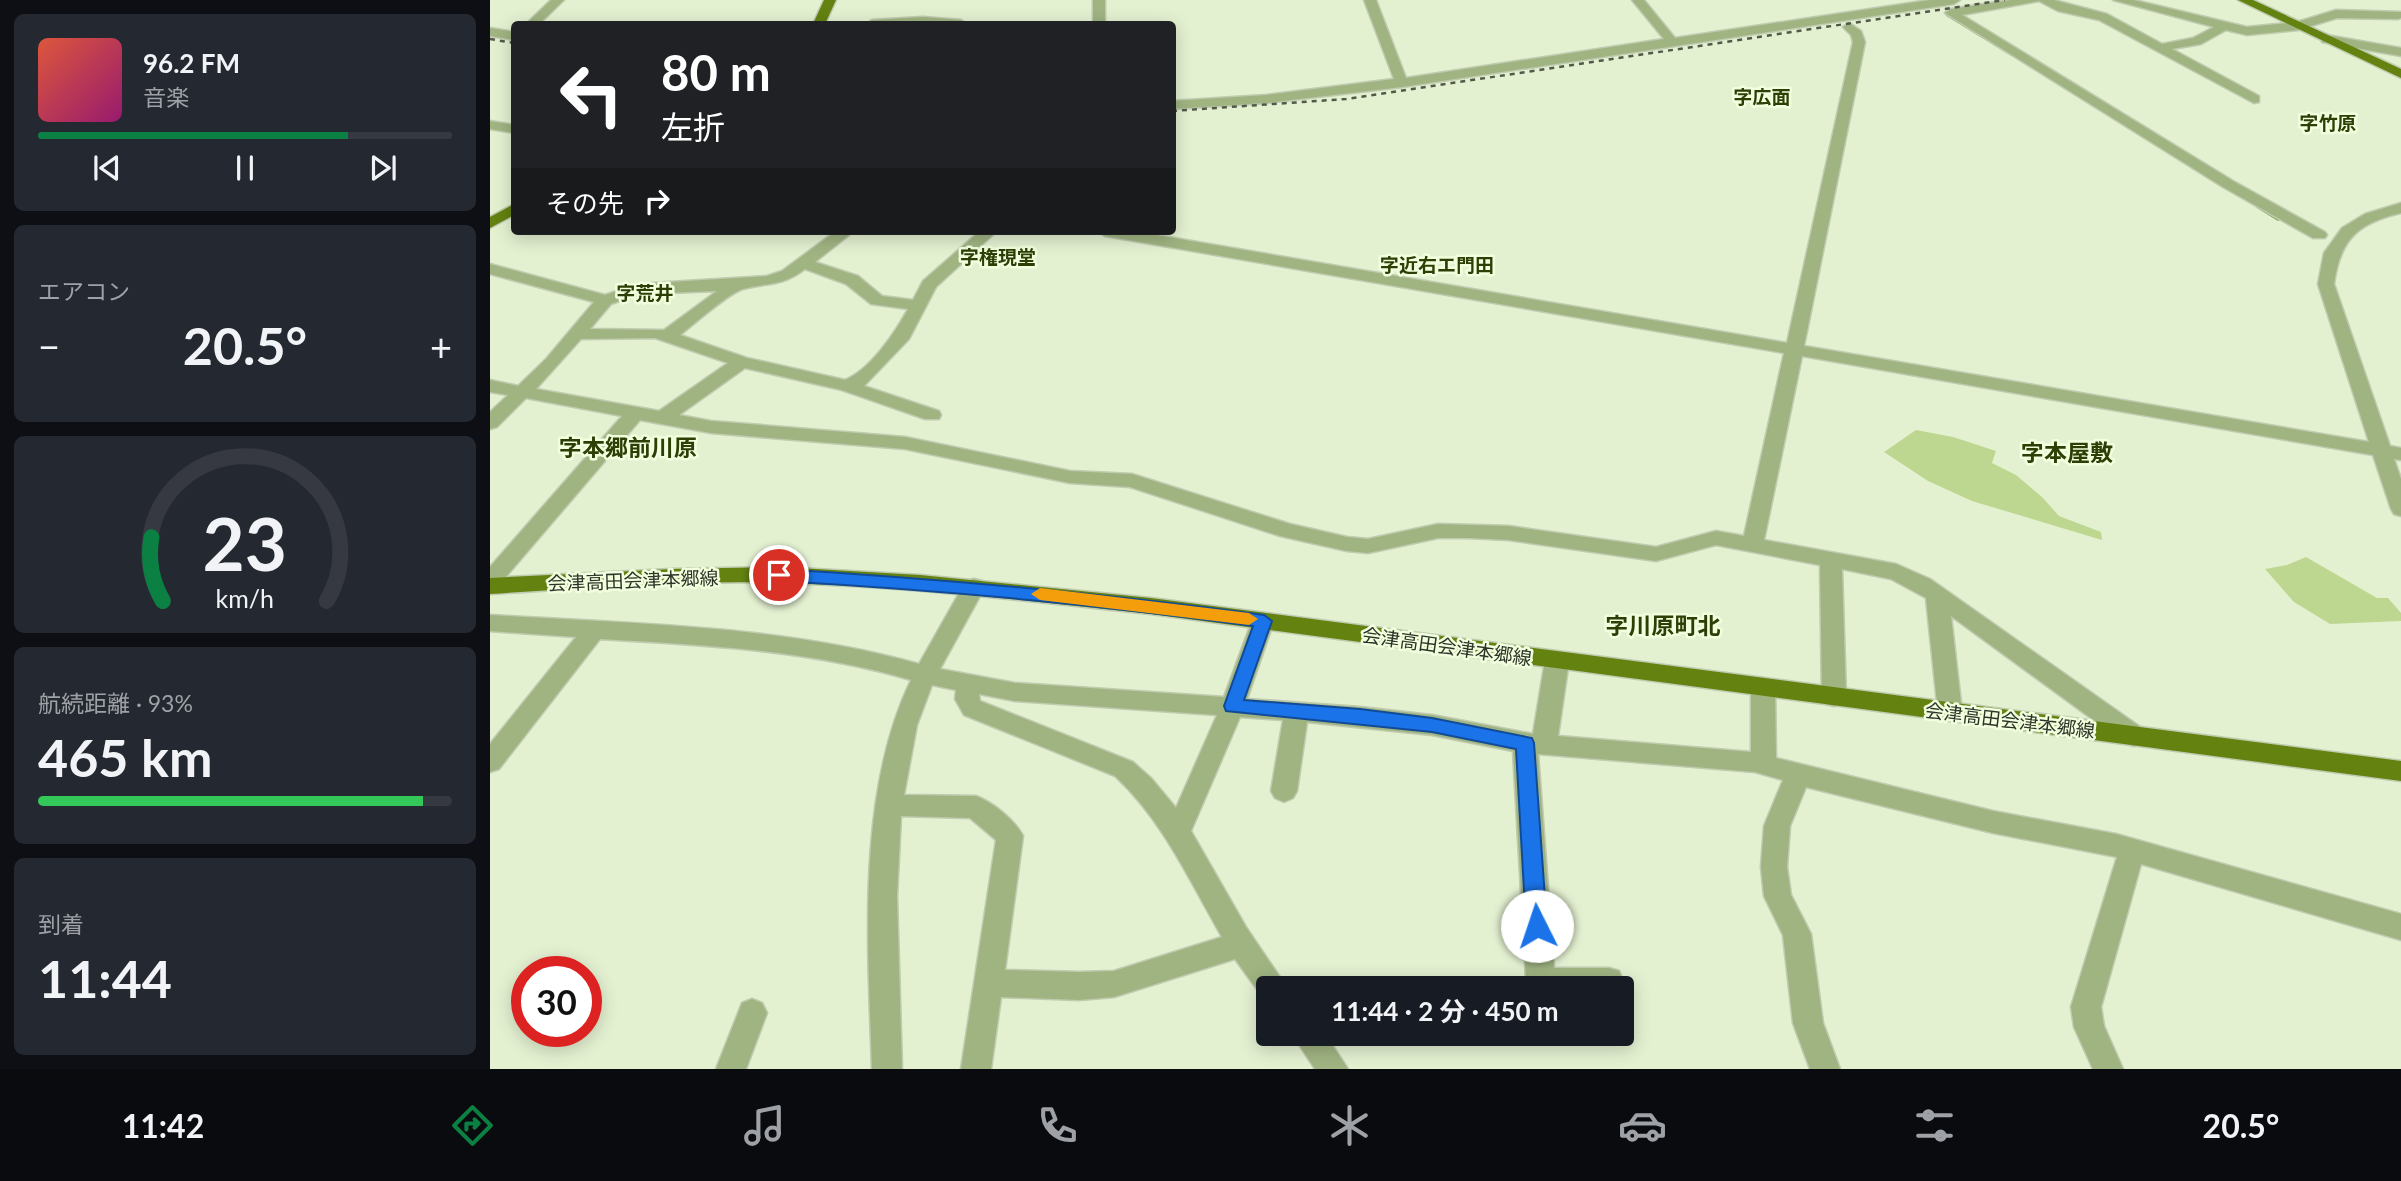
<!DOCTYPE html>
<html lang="ja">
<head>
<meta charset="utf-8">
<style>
  body { margin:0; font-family:Lato,"Noto Sans JP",sans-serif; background:#242831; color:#f1f3f6; height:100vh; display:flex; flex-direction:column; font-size:26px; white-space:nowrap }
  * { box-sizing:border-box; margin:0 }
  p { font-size:23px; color:#9ea1a6 }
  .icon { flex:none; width:38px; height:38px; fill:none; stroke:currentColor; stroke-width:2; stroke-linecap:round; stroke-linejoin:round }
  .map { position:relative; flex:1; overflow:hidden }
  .drawer { display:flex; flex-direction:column; gap:14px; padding:14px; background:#0d0f14; width:490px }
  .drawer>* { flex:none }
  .top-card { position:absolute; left:21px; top:21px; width:665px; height:214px; border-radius:7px; box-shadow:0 4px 18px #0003; background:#202124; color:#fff; overflow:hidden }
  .speed { position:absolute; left:21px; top:956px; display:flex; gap:14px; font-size:35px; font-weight:700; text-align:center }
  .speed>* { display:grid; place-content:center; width:91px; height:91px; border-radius:50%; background:#171b24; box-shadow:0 4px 18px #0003; line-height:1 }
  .speed .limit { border:10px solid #d22; background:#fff; color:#111 }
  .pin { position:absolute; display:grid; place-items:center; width:60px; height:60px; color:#fff; margin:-30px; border:4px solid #fff; border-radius:50%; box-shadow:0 2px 7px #0007 }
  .me { position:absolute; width:77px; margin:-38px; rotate:356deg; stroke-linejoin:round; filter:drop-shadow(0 0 5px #0008) }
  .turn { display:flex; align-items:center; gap:24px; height:147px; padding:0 35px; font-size:32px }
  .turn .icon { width:91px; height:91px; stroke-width:2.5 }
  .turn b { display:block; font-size:49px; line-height:60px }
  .then { display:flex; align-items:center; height:66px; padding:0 35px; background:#0003; gap:14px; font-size:26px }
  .big { font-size:52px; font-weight:700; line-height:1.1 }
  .drawer .card { flex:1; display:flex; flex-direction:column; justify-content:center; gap:10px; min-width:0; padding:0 24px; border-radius:10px; background:#242831 }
  .drawer .dial { align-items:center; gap:0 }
  .dial svg { height:182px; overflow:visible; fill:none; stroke:#363941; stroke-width:7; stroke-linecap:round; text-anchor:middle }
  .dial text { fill:#f1f3f6; stroke:none }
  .song { display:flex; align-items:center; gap:21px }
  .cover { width:84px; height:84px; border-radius:10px; background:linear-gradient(135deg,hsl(10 70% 55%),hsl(320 70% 35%)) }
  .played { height:7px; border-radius:4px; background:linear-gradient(90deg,#0b8043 75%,#363941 75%) }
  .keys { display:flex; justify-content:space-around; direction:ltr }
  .heat { display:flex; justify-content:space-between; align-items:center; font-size:38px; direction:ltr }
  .charge { height:10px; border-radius:5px; background:linear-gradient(90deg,#34c759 93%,#363941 0) }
  .trip { position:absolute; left:766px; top:976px; width:378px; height:70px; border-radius:7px; background:#171b24; box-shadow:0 4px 18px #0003; font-weight:700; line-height:70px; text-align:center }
  .dock { display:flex; height:112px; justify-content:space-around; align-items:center; background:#090b0e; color:#9ea1a6 }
  .dock .icon { width:49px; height:49px }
  .dock .on { color:#0b8043 }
  .dock b { font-size:32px; color:#f1f3f6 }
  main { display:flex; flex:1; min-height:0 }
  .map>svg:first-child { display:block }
  .green { fill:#bdd791 }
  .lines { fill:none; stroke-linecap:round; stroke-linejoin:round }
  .stream-far1 { stroke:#89a35c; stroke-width:2.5 }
  .stream { stroke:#89a35c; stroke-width:3.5 }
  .minor-casing { stroke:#c0cbaf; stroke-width:3 }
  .major-casing { stroke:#c0cbaf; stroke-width:3 }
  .minor { fill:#a0b482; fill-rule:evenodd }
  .major { fill:#638210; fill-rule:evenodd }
  .rail { stroke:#535949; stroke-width:2.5; stroke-dasharray:5 5; stroke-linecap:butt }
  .route { fill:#1a73e8; stroke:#114b97; stroke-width:2 }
  .slow { fill:#f59e0b }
  .labels { text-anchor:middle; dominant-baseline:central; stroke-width:5; stroke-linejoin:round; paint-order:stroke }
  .far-quarter-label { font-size:19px; font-weight:bold; fill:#2e3f06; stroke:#f1ffde }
  .street-label { font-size:19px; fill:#2e3327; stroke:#f1ffde }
  .quarter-label { font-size:23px; font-weight:bold; fill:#2e3f06; stroke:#f1ffde }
</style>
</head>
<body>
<main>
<section class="drawer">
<div class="card">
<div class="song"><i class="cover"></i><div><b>96.2 FM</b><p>音楽</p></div></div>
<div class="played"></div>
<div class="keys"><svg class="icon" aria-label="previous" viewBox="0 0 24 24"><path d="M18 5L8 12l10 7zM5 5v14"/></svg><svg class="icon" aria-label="pause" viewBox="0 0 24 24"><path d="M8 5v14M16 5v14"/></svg><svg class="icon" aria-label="next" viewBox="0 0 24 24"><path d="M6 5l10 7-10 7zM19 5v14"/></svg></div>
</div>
<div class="card"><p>エアコン</p>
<div class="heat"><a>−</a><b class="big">20.5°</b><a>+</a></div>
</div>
<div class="card dial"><svg viewBox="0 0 100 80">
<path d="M14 69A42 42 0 1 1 86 69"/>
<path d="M14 69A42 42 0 0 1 9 41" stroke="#0b8043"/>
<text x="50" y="56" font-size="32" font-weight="700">23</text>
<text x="50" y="72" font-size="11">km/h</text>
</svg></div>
<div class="card"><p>航続距離 · 93%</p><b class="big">465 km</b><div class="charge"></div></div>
<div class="card"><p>到着</p><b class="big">11:44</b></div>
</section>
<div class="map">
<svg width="1911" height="1069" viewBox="0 0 1911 1069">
  <rect width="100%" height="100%" fill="#e4f1d1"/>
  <!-- green -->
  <g class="green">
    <path d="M 1426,430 L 1463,437 L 1506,451 L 1502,463 L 1526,475 L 1552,497 L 1569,516 L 1611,532 L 1612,540 L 1482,501 L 1438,481 L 1394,452 Z"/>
    <path d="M 1816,557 L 1887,598 L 1898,598 L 1911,613 L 1911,621 L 1840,624 L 1804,602 L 1775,569 L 1797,565 Z"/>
  </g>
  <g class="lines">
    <!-- stream-far1 -->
    <path class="stream-far1" d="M 1457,15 L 1522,55"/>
    <!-- stream -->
    <path class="stream" d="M 1767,206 L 1788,219"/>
    <defs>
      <g id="minor">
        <path d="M 61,0 L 74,0 L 49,24 L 36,24 Z"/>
        <rect x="603" y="0" width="12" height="24"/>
        <path d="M 874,0 L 886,0 L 916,78 L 1174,39 L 1142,0 L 1154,0 L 1185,38 L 1440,0 L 1470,0 L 1464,4 L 912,87 L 776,103 L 682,109 L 682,101 L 776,95 L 904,79 Z"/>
        <path d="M 1521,0 L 1564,0 L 1617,14 L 1672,44 L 1703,38 L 1724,27 L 1623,0 L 1644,0 L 1757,27 L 1807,22 L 1846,10 L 1911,12 L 1911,18 L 1908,19 L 1847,18 L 1808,30 L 1757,35 L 1736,30 L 1711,44 L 1682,49 L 1769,96 L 1769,102 L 1764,103 L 1609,20 L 1568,11 L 1549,1 L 1472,15 L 1743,181 L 1835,232 L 1837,235 L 1835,238 L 1823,238 L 1733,187 L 1455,13 L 1461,9 Z"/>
        <path d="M 433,17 L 471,20 L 477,24 L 376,24 L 382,20 Z"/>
        <path d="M 1359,23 L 1371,31 L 1375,42 L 1314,346 L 1879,442 L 1828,284 L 1834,253 L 1852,228 L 1875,214 L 1911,203 L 1911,213 C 1868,223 1850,239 1844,284 L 1900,446 L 1911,448 L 1911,460 L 1904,459 L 1911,479 L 1911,516 L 1904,514 L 1901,509 L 1883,455 L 1312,356 L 1274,540 L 1406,564 L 1440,579 L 1653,729 L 1656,736 L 1653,743 L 1644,746 L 1635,743 L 1461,616 L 1472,712 L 1469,719 L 1460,721 L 1451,719 L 1448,712 L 1436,598 L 1401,579 L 1352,569 L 1356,697 L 1352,704 L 1344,706 L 1336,704 L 1332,697 L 1330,565 L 1226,545 L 1166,561 L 1019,540 L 979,538 L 948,538 L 878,553 L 857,551 L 790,536 L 640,487 L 580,483 L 415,449 L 221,433 L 150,420 L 8,586 L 0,589 L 0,567 L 132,416 L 36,398 L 7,427 L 0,429 L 0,412 L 18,395 L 0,392 L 0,380 L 28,386 L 56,359 L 104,302 L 0,274 L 0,264 L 115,295 L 147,284 L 277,276 L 292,271 L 346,231 L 364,231 L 325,262 L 368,276 L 392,296 L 423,300 L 433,281 L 490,231 L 507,231 L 446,287 L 419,339 L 374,386 L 449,411 L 451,415 L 449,419 L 435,419 L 352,390 L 255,368 L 189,415 L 221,421 L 415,437 L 580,471 L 642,474 L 800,524 L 857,537 L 878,539 L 948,524 L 1019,526 L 1166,547 L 1226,531 L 1254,536 L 1294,353 L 615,236 L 607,231 L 643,231 L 1297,343 L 1363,42 L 1361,35 L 1353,27 ZM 315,269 L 356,284 L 381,304 L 418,309 C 405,333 380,370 355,380 L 257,358 L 190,335 C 204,324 239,293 253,289 C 279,282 291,287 315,269 ZM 227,291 L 174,330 L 100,329 L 121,304 L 149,294 ZM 165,338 L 238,363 L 169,411 L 46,389 L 91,339 Z"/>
        <path d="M 0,28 L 24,32 L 24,40 L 0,36 Z"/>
        <path d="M 1836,35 L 1911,48 L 1911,56 L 1832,42 L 1832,36 Z"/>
        <path d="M 0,121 L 24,125 L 24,133 L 0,129 Z"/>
        <path d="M 484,579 L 492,581 L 495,587 L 450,669 L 525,683 L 734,697 L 762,621 L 765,615 L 773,613 L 781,615 L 784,621 L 757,699 L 870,707 L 942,715 L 1043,734 L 1055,661 L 1059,655 L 1067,652 L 1075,655 L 1079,661 L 1068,736 L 1261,752 L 1261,687 L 1265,681 L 1273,678 L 1281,681 L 1285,687 L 1286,758 L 1503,811 L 1626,834 L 1911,914 L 1911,940 L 1651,864 L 1611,1007 L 1614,1026 L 1633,1069 L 1603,1069 L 1584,1027 L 1581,1007 L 1627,857 L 1503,833 L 1316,787 L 1300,826 L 1297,867 L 1301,895 L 1321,934 L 1333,1023 L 1350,1069 L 1320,1069 L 1303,1023 L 1293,935 L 1274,896 L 1271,867 L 1274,826 L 1293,780 L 1265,772 L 1048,754 L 1064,968 L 1119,968 L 1129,971 L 1133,981 L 1130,989 L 1041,989 L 1036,979 L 1023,751 L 942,735 L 817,722 L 807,791 L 803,798 L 794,802 L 785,798 L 781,791 L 793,720 L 750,717 L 701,831 L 756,927 L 798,989 L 779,989 L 779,1001 L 774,999 L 745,959 L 624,997 L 589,1000 L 511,997 L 501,1069 L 471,1069 L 506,840 L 480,818 L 411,816 L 407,896 L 412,1069 L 382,1069 C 378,945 366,794 421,680 C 320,650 215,645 110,639 L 9,769 L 0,772 L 0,744 L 86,637 L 0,631 L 0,615 C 143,624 290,625 429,664 L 476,581 ZM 442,685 L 466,690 L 465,699 L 474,715 L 625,776 C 674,822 699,880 732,937 L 624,971 L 589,972 L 515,970 L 533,836 C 525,820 502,802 486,796 L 414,795 L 427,725 ZM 489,694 L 525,701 L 727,715 L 686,808 L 661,778 L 643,762 L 490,701 Z"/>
        <path d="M 262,999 L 272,1003 L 277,1013 L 256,1069 L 226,1069 L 252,1003 Z"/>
        <path d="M 802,1034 L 835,1034 L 858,1069 L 825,1069 Z"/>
      </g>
      <g id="major">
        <path d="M 334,0 L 346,0 L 335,24 L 323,24 Z"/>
        <path d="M 1748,0 L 1763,0 L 1911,69 L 1911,78 Z"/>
        <path d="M 24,204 L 24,215 L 0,228 L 0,217 Z"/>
        <path d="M 291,567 L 430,575 L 661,598 L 1911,761 L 1911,781 L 661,614 C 538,601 415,586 291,583 C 194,580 97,588 0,594 L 0,578 L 182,569 Z"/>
      </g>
    </defs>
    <!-- minor casing -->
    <use href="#minor" class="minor-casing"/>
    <!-- major casing -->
    <use href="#major" class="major-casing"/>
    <!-- minor -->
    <use href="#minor" class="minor"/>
    <!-- major -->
    <use href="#major" class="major"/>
    <!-- rail -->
    <g class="rail">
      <path d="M 0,39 L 24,43"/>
      <path d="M 682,111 L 856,99 L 1515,0"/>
    </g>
  </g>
  <!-- route -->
  <path class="route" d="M 289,569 C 451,579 612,593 774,615 L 782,621 L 754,700 L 870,709 L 942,718 L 1042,738 L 1044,743 L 1057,926 L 1054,933 L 1047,936 L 1039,933 L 1036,926 L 1026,749 L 942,732 L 736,711 L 734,706 L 763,626 C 605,604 448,590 289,581 L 281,575 Z"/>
  <!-- slow -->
  <path class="slow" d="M 550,588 L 759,613 L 768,619 L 759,625 L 550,600 L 541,594 Z"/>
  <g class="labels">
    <!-- far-quarter labels -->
    <g class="far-quarter-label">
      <text x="1272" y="96">字広面</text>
      <text x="1838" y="122">字竹原</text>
      <text x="508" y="256">字権現堂</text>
      <text x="947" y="264">字近右エ門田</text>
      <text x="155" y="292">字荒井</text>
    </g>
    <!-- street labels -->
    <g class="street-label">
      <text transform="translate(143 580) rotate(-2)">会津高田会津本郷線</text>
      <text transform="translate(957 646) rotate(8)">会津高田会津本郷線</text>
      <text transform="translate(1520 720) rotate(7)">会津高田会津本郷線</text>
    </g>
    <!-- quarter labels -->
    <g class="quarter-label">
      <text x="138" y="447">字本郷前川原</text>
      <text x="1577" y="452">字本屋敷</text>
      <text x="1173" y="625">字川原町北</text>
    </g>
  </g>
</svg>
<div class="speed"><div class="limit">30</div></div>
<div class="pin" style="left:289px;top:575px;background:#d93025"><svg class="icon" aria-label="arrive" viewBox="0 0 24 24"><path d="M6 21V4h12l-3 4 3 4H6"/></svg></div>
<svg class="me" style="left:1047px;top:926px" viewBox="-20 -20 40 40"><circle r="19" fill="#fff"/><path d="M0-13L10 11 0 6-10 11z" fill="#1a73e8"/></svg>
<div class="trip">11:44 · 2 分 · 450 m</div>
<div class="top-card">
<div class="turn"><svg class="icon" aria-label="left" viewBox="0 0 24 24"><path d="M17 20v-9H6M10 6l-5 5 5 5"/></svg><div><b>80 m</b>左折</div></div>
<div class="then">その先<svg class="icon" aria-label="right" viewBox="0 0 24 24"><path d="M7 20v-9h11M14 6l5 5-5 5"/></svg></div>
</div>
</div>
</main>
<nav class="dock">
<b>11:42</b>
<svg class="icon on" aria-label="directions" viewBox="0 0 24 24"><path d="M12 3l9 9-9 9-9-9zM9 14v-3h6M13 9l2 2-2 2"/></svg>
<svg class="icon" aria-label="music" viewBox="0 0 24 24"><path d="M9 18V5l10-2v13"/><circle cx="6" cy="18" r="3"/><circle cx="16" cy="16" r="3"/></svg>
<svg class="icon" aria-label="phone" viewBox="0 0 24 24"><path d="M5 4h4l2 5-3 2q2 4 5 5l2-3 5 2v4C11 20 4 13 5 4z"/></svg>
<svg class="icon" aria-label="climate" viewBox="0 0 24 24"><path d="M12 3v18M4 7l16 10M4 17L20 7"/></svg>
<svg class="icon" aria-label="car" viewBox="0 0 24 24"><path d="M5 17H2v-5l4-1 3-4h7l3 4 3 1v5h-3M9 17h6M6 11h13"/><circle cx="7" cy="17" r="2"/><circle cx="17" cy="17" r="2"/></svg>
<svg class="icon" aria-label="filters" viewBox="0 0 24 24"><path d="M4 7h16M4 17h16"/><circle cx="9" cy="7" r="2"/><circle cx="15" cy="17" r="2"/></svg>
<b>20.5°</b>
</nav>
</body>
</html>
